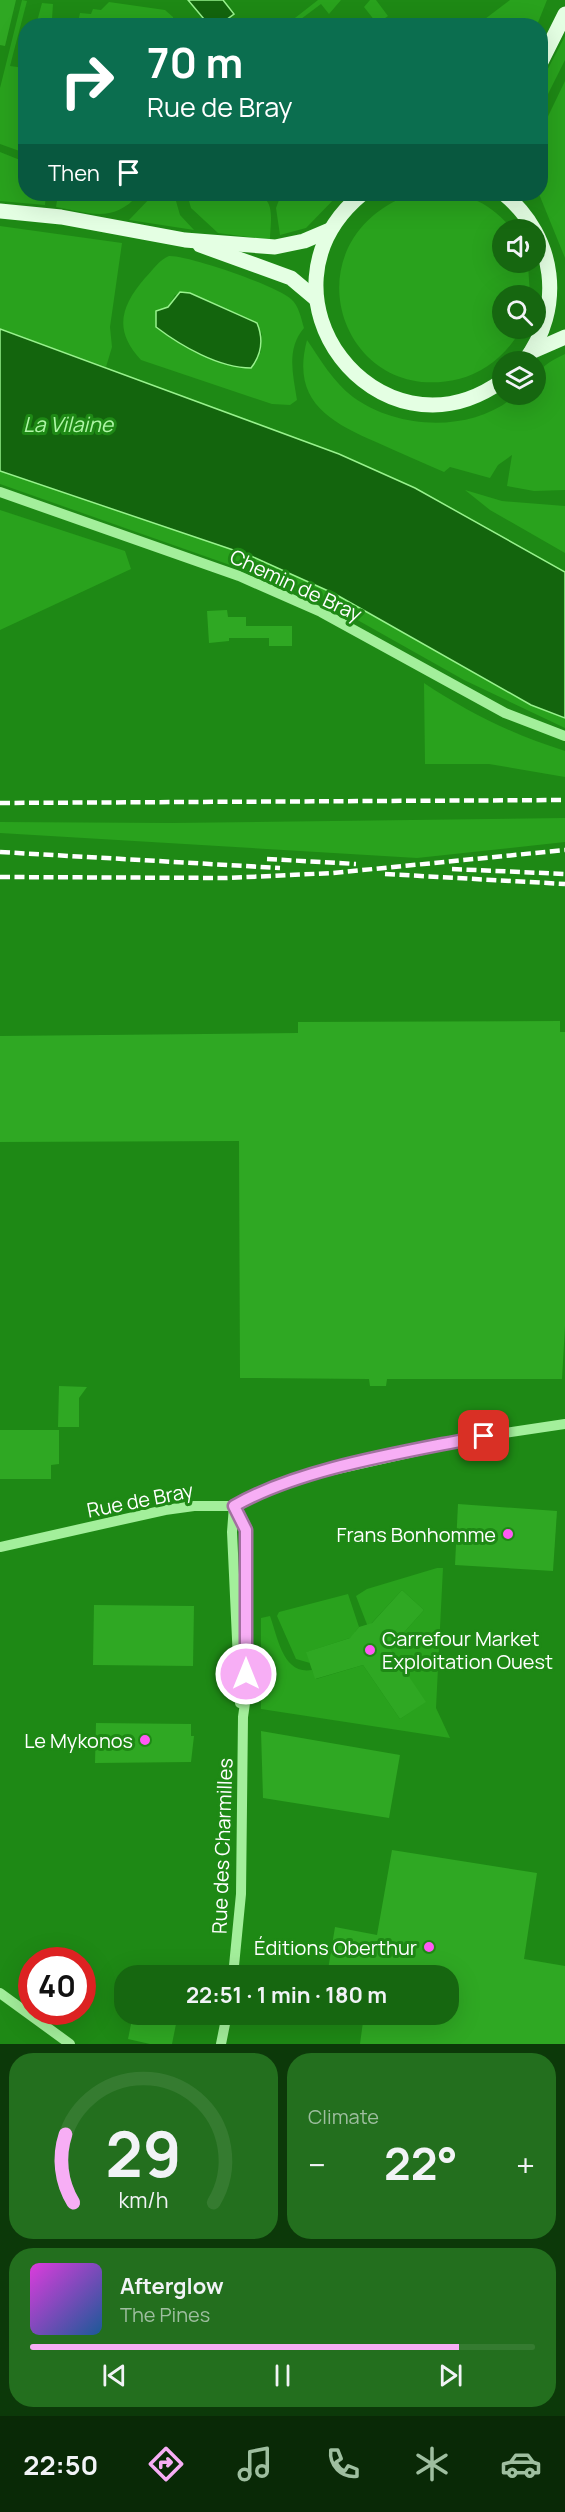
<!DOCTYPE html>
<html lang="en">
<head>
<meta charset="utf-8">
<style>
  body { margin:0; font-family:Manrope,sans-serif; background:#236f1e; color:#f1f3f6; height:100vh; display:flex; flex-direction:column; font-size:22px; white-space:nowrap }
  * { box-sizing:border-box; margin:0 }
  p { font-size:20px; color:#9ebe9f }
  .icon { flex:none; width:33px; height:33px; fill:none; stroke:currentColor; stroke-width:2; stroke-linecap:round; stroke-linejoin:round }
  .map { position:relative; height:2044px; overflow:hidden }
  .sheet { display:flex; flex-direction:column; gap:9px; padding:9px; background:#0c3909; flex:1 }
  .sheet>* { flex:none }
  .guide { position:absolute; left:18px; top:18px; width:530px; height:183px; border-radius:24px; box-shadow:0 6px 24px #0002; background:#0b6e4f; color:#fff; overflow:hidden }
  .tools { position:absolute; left:492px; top:219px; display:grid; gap:12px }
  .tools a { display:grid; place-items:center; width:54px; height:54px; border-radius:50%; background:#166710; box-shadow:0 6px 24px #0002; font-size:30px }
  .speed { position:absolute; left:18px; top:1947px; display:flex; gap:12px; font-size:30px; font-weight:700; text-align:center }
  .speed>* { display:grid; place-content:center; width:78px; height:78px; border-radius:50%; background:#166710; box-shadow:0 6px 24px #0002; line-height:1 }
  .speed .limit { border:9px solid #d22; background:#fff; color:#111 }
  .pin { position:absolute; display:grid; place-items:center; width:51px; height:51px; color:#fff; margin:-26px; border-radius:12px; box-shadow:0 3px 9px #0006 }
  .me { position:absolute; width:66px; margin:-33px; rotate:0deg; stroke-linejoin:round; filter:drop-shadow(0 0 4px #0008) }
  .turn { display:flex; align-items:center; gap:21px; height:126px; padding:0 30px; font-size:27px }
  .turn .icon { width:78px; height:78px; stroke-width:2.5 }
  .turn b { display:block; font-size:42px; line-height:51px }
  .then { display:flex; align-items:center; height:57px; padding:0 30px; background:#0003; gap:12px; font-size:22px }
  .big { font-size:45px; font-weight:700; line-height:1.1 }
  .sheet .tile { flex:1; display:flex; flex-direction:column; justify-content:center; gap:9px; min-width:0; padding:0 21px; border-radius:24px; background:#236f1e }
  .sheet .dial { align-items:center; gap:0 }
  .dial svg { height:156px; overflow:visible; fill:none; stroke:#357b30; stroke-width:7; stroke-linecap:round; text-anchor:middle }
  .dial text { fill:#f1f3f6; stroke:none }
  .song { display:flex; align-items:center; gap:18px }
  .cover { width:72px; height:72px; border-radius:9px; background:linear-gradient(135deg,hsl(300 70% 55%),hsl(210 70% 35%)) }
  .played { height:6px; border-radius:3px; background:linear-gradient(90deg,#f7aef5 85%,#357b30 85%) }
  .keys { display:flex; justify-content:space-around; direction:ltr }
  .heat { display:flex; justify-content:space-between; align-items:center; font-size:33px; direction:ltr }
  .sheet .tiles { flex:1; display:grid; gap:9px; grid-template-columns:1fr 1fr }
  .tile:last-child { grid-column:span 2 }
  .trip { position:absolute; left:114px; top:1965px; width:345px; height:60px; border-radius:24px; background:#166710; box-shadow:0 6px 24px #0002; font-weight:700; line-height:60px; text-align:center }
  .menu { display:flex; height:96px; justify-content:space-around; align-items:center; background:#092906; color:#9ebe9f }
  .menu .icon { width:42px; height:42px }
  .menu .active { color:#f7aef5 }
  .menu b { font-size:27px; color:#f1f3f6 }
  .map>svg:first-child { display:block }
  .green { fill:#29a21d; fill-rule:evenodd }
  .water { fill:#13650d; stroke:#98f28d; stroke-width:1.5 }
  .building { fill:#2fa823 }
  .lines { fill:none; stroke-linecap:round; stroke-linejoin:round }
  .minor { stroke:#a3ef9b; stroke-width:10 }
  .major { stroke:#e4ffe3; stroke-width:15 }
  .rail { stroke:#fff; stroke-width:4.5; stroke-dasharray:10 4.5; stroke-linecap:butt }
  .route-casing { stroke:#a1719f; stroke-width:15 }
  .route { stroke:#f7aef5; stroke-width:10 }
  .poi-dot { fill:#ff59f4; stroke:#1e8915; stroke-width:2 }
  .labels { text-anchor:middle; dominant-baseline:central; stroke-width:6; stroke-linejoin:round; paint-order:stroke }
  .street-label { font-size:20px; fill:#fff; stroke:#1e8915 }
  .poi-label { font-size:20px; fill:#fff; stroke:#1e8915; text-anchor:end }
  .water-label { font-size:21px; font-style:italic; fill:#aff6a7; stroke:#1e8915 }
</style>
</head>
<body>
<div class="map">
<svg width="565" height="2044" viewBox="0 0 565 2044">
  <rect width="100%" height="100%" fill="#1e8915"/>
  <!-- green -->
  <g class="green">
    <path d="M 22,0 L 27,1 L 10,66 L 25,68 L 25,153 L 0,144 L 0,88 Z"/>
    <path d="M 318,0 L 341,0 L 329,14 L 321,4 L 293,25 L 286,25 Z"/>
    <path d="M 370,0 L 376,0 L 388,16 L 381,21 L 375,21 L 364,7 Z"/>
    <path d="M 510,0 L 547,0 L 537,25 L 477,25 Z"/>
    <path d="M 109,2 L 165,10 L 173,17 L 174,25 L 144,25 L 140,21 L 135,26 L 36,25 L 42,3 L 53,4 L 52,19 L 78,22 L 80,13 L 91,14 L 93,9 L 101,10 Z"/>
    <path d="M 565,36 L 565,60 L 540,110 L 540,84 Z"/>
    <path d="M 565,81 L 565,258 L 539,194 L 540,133 Z"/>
    <path d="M 0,152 L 25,162 L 26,194 L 46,194 L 45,205 L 0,201 Z"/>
    <path d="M 58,194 L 139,194 C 113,224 90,213 56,207 Z"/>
    <path d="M 154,194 L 174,194 L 180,215 L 194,230 L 129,220 Z"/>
    <path d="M 187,194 L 255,194 C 277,198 270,223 270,240 L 218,233 L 191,208 Z"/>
    <path d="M 292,194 L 339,194 L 306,228 L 280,235 L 276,208 L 279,200 Z"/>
    <path d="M 411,194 C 456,193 481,192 512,229 L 502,230 L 502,262 L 528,263 L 528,265 L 530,295 L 502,296 L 502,328 L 521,329 C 508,353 486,372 459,379 C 340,408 285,241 411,194 Z"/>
    <path d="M 0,226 L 122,243 L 110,327 L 112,347 L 106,367 L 0,329 Z"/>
    <path d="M 169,256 C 187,255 278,286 291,299 C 299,306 301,318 304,328 C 286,349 293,374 297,400 L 290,405 L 272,404 L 141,360 C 113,330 121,306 145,278 C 153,270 159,260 169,256 ZM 190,293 L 257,323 L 262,334 L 261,352 L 243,368 C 211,362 181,346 156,327 L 156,311 L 168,307 L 175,295 Z"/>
    <path d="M 307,340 C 320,359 334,383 353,397 C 398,430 473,433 516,395 L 536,394 C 536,368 543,365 565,354 L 565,490 L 534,491 L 507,486 L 512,455 L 498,465 L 490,478 L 450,467 L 444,472 C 421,462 398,452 376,442 C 328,421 291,400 307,340 Z"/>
    <path d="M 0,471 L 251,556 L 335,594 L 531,705 L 565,718 L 565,728 L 464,680 L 329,604 L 247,571 L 0,484 Z"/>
    <path d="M 465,490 L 502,501 L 565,506 L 565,553 L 490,510 Z"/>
    <path d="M 0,510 L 125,551 L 131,569 L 0,630 Z"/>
    <path d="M 424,683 C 469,713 514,735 565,751 L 565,777 L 489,764 L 425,764 Z"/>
    <path d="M 565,818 L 565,842 L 417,858 L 0,833 L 0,822 L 171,823 Z"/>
    <path d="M 437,1568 L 443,1568 L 436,1708 L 450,1738 L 261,1709 L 261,1618 L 270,1616 C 278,1638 283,1675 312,1670 L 316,1679 L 363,1665 L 400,1719 L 425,1702 L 390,1648 L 424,1610 L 402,1590 L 368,1627 L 356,1596 L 367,1589 Z"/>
    <path d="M 348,1594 L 359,1627 L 355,1632 L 356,1636 L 307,1652 L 310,1663 L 296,1659 L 277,1616 L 279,1612 Z"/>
  </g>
  <!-- water -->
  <g class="water">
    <path d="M 188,0 L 223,0 L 234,14 L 219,25 L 209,25 Z"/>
    <path d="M 180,292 L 190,293 L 257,323 C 264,340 262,354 251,368 C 219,368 181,346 156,327 L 156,311 L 168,307 Z"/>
    <path d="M 0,329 L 339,454 L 415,488 L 565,572 L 565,718 L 531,705 L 335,594 L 251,556 L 0,471 Z"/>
  </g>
  <!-- building -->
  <g class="building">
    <path d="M 0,0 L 16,0 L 5,46 L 0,45 Z"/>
    <path d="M 227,610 L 228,617 L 246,617 L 246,626 L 292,626 L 292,646 L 269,646 L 269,638 L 229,638 L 229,641 L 209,643 L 207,611 Z"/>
    <path d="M 560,1021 L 560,1032 L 565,1032 L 565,1326 L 562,1379 L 387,1379 L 386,1386 L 370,1386 L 369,1379 L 240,1378 L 239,1141 L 0,1142 L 0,1036 L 298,1033 L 298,1022 Z"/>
    <path d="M 59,1386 L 87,1387 L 79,1398 L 79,1427 L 58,1427 Z"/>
    <path d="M 0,1430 L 59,1430 L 59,1464 L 51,1465 L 51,1479 L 0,1479 Z"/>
    <path d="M 458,1504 L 557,1511 L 553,1571 L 455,1565 Z"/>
    <path d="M 402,1590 L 424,1610 L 390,1648 L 426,1702 L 400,1719 L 363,1665 L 315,1679 L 306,1652 L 350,1638 L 359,1627 L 372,1623 Z"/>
    <path d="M 94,1605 L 194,1606 L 193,1666 L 93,1665 Z"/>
    <path d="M 96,1723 L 191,1724 L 191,1736 L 194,1736 L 191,1762 L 95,1763 Z"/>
    <path d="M 261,1731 L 400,1755 L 389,1818 L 263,1798 Z"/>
    <path d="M 392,1850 L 537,1873 L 524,1959 L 565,1966 L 565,2044 L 360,2044 L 364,2014 L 448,2014 L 448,1976 L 327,1976 L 335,1927 L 377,1935 Z"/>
    <path d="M 133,2014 L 178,2014 L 172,2044 L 150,2044 L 128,2039 Z"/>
  </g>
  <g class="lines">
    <!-- minor -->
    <g class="minor">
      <path d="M 0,492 L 239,576 L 321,612 L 505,713 L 565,736"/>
      <path d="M 234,1506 L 232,1532 L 240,1703"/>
      <path d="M 0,1547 L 165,1510 L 194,1506 L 234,1506 L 273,1486 L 324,1472 L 484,1436 L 565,1424"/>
      <path d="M 233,1976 L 241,1894 L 243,1717 L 246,1696 L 246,1530 L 234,1506"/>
      <path d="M 0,1993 L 70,2044"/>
      <path d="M 221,2044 L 227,2014"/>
    </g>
    <!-- major -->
    <g class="major">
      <path d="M 540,64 L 565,14"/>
      <path d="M 362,194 C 243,293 378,469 502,381"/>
      <path d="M 504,194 C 556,237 565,308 524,362"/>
      <path d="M 0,211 L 61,217 L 185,240 L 275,247 L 304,241 L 330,230"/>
      <path d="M 200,245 L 291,278 L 316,299"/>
      <path d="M 531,352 L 565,337"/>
    </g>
    <!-- rail -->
    <g class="rail">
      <path d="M 0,803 L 565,800"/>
      <path d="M 0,852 L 280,868"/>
      <path d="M 267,859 L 356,864"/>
      <path d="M 452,869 L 565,874"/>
      <path d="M 385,874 L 565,884"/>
      <path d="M 0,877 L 227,878 L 333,873 L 565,850"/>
    </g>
  </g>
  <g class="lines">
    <defs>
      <path id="route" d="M 246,1674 L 246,1530 L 234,1506 C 302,1467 407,1452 484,1436"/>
    </defs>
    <!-- route casing -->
    <use href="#route" class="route-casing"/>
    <!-- route -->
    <use href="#route" class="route"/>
  </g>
  <!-- markers -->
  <g class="poi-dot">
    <circle cx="508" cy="1534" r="6"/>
    <circle cx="370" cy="1650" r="6"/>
    <circle cx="145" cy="1740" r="6"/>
    <circle cx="429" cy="1947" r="6"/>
  </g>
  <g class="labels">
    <!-- street labels -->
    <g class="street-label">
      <text transform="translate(296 585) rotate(25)">Chemin de Bray</text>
      <text transform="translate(140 1500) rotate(-11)">Rue de Bray</text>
      <text transform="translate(222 1846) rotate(-88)">Rue des Charmilles</text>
    </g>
    <!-- poi labels -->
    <g class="poi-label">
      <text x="496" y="1534">Frans Bonhomme</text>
      <text x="382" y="1638" text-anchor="start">Carrefour Market<tspan x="382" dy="23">Exploitation Ouest</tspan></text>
      <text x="133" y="1740">Le Mykonos</text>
      <text x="417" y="1947">Éditions Oberthur</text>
    </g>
    <!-- water labels -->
    <g class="water-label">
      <text x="68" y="424">La Vilaine</text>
    </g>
  </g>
</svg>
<div class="tools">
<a><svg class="icon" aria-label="sound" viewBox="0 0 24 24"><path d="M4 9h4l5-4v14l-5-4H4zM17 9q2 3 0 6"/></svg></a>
<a><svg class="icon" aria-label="search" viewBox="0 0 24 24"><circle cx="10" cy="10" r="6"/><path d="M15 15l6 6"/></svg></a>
<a><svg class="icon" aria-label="layers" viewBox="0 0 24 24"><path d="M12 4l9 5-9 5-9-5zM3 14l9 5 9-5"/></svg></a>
</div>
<div class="speed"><div class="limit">40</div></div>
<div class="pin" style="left:484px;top:1436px;background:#d93025"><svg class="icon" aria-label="arrive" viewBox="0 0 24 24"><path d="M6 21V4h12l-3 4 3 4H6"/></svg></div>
<svg class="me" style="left:246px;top:1674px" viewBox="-20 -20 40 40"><circle r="17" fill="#f7aef5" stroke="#fff" stroke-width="3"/><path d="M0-11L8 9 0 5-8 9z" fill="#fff"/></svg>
<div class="trip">22:51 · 1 min · 180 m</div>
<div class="guide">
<div class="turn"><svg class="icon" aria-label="right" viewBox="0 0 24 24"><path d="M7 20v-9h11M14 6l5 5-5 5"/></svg><div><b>70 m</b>Rue de Bray</div></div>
<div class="then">Then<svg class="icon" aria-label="arrive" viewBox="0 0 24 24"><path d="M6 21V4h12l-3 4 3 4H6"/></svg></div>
</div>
</div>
<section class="sheet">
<div class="tiles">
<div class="tile dial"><svg viewBox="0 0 100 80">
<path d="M14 69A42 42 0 1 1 86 69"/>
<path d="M14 69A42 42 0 0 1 10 34" stroke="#f7aef5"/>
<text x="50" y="56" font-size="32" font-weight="700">29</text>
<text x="50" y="72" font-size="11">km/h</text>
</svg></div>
<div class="tile"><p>Climate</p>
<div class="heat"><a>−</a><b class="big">22°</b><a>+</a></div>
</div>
<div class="tile">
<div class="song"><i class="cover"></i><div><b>Afterglow</b><p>The Pines</p></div></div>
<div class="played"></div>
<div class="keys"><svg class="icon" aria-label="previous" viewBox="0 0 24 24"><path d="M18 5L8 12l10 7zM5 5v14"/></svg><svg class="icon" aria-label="pause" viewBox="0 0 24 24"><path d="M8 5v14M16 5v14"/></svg><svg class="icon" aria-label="next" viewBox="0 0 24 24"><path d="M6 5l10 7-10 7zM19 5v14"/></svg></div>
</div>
</div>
</section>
<nav class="menu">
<b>22:50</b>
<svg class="icon active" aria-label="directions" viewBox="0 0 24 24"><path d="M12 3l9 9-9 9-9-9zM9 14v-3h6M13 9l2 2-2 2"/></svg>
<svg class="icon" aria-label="music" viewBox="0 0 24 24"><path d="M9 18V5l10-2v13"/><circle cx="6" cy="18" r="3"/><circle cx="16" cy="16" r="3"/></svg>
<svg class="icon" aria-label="phone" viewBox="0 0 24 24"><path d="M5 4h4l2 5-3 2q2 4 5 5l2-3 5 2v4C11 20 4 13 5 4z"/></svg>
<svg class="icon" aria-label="climate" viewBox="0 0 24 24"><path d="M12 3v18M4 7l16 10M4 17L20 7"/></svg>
<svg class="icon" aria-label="car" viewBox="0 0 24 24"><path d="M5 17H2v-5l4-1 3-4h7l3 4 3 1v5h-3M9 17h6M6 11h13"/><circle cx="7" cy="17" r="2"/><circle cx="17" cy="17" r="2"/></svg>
</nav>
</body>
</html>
